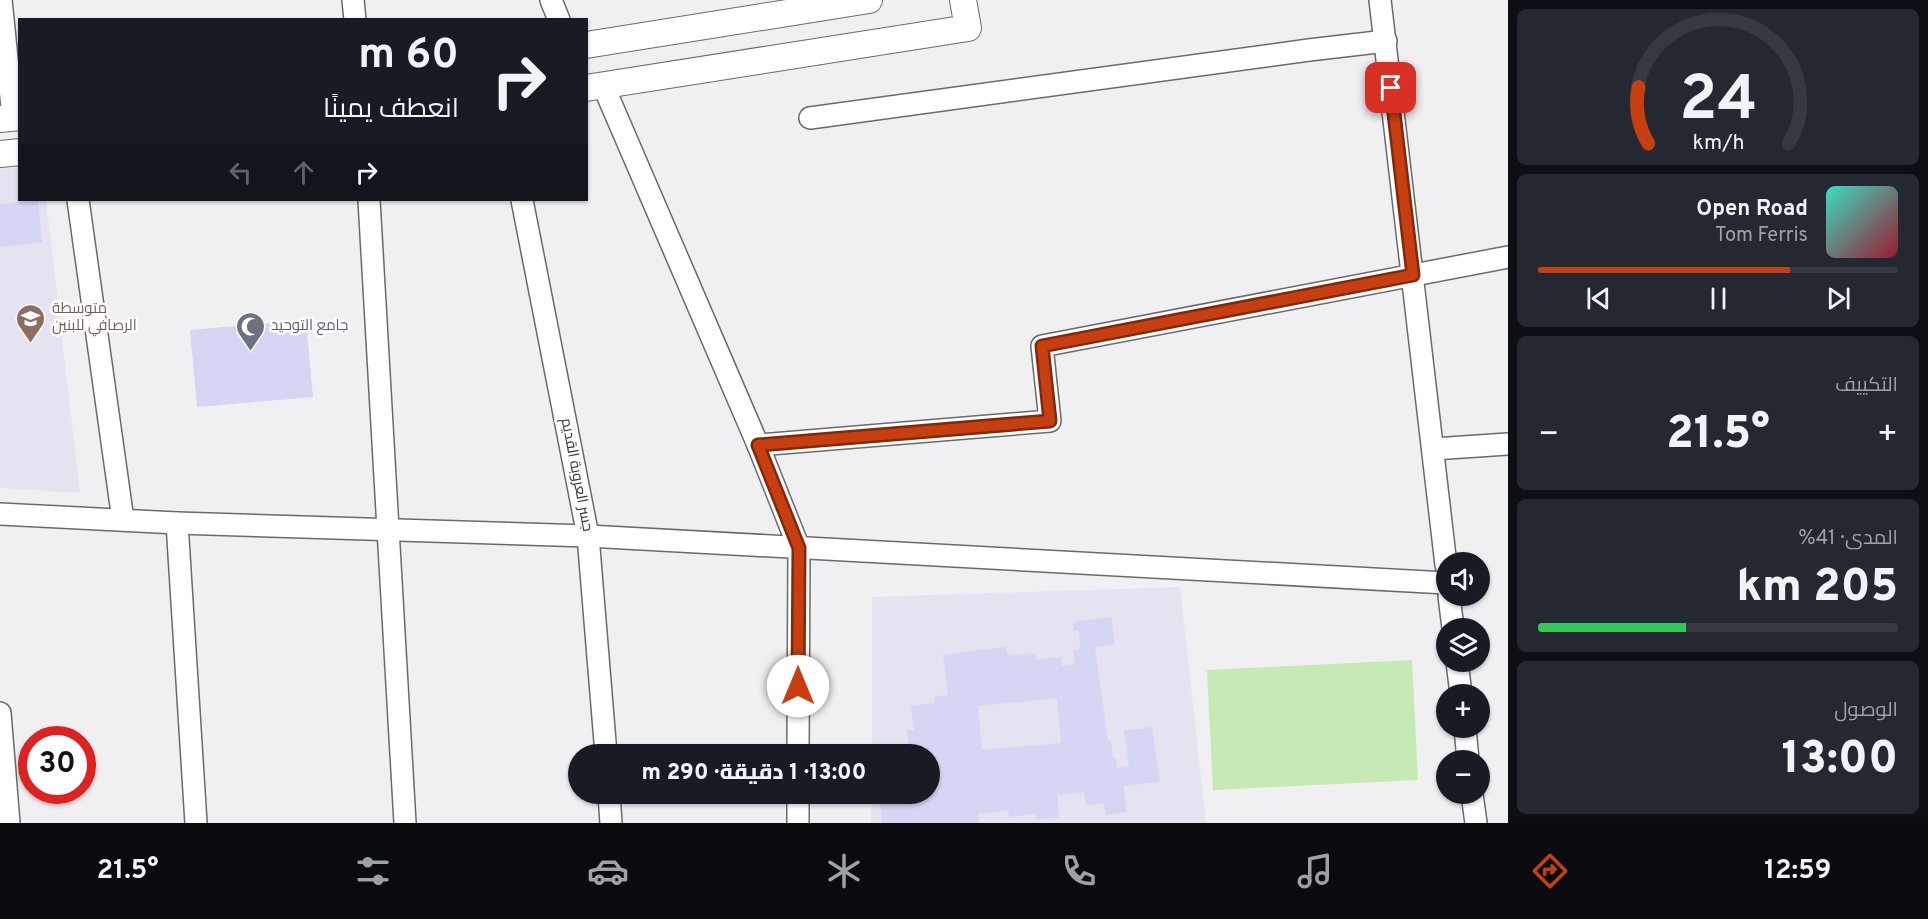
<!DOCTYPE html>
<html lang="ar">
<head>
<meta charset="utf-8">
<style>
  body { margin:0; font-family:Overpass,Cairo,sans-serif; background:#242831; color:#f1f3f6; direction:rtl; height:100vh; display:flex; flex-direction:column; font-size:22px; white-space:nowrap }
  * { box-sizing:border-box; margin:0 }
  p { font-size:20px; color:#9ea1a6 }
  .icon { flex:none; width:33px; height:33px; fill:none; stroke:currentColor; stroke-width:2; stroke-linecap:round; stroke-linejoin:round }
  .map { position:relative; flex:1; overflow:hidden; direction:ltr }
  .panel { display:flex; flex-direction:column; gap:9px; padding:9px; background:#0d0f14; width:420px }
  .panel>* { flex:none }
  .guide { position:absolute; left:18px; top:18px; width:570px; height:183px; border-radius:0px; box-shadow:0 2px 4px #0004; direction:rtl; background:#171b24; color:#f1f3f6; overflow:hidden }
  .tools { position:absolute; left:1436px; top:552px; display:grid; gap:12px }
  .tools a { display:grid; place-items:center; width:54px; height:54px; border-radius:50%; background:#171b24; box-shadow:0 2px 4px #0004; font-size:30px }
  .speed { position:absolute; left:18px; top:726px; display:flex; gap:12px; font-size:30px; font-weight:700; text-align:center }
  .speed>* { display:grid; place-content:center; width:78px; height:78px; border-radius:50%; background:#171b24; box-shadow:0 2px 4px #0004; line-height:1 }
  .speed .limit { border:9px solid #d22; background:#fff; color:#111 }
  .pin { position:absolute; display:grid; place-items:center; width:51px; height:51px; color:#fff; margin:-26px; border-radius:12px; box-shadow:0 3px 9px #0006 }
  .me { position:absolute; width:66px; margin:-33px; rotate:0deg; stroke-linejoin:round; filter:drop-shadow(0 0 4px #0008) }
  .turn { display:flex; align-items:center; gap:21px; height:126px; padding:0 30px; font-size:27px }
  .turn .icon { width:78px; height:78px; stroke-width:2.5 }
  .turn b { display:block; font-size:42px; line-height:51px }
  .lanes { display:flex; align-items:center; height:57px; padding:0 30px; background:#0003; justify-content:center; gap:30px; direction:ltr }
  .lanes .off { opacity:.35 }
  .big { font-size:45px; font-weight:800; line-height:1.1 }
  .panel .widget { flex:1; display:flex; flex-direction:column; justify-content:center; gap:9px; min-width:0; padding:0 21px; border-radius:9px; background:#242831 }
  .panel .dial { align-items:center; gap:0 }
  .dial svg { height:156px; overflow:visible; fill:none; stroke:#363941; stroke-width:7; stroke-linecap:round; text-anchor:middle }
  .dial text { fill:#f1f3f6; stroke:none }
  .song { display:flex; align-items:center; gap:18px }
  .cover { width:72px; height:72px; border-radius:9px; background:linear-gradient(135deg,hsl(170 70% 55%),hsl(350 70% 35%)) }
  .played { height:6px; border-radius:3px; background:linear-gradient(90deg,#c73f11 70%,#363941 70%) }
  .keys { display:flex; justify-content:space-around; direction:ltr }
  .heat { display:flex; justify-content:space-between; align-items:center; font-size:33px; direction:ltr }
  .charge { height:9px; border-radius:4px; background:linear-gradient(90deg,#34c759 41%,#363941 0) }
  .trip { position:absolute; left:568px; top:744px; width:372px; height:60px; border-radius:30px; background:#171b24; box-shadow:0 2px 4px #0004; font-weight:800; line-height:60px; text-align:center; direction:rtl }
  .tab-bar { display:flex; height:96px; justify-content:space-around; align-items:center; background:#090b0e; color:#9ea1a6 }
  .tab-bar .icon { width:42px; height:42px }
  .tab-bar .selected { color:#c73f11 }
  .tab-bar b { font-size:27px; color:#f1f3f6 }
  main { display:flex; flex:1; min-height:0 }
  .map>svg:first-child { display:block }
  .built { fill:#e4e3ef }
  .green { fill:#c5eab3 }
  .building { fill:#d5d5f4; fill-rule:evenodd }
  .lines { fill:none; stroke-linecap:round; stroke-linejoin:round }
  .minor-casing { stroke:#6a6a6d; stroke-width:24 }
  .tertiary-casing { stroke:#6a6a6d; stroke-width:28 }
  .minor { stroke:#fff; stroke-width:21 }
  .tertiary { stroke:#fff; stroke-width:26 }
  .route-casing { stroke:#81290b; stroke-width:15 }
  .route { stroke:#c73f11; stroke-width:10 }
  .labels { text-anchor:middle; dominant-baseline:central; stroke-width:5; stroke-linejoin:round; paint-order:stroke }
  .education-label { font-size:15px; fill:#785e54; stroke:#fdfdff; text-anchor:start }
  .worship-label { font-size:15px; fill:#5b616d; stroke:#fdfdff; text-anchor:start }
  .street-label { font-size:15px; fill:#363638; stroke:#fdfdff }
</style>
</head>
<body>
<main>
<section class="panel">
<div class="widget dial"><svg viewBox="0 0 100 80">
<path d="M14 69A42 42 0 1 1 86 69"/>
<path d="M14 69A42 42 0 0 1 9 40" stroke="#c73f11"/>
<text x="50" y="56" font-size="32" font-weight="700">24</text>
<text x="50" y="72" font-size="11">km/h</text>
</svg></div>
<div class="widget">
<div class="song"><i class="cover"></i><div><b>Open Road</b><p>Tom Ferris</p></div></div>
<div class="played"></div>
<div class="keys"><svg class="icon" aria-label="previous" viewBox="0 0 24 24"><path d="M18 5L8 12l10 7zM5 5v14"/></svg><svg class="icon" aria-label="pause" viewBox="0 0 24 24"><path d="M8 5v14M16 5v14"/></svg><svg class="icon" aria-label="next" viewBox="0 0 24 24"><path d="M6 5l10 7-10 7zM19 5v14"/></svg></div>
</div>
<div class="widget"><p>التكييف</p>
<div class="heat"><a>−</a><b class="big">21.5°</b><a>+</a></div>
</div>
<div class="widget"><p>المدى · 41%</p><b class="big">205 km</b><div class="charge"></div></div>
<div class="widget"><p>الوصول</p><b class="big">13:00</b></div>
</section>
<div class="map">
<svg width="1508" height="823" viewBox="0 0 1508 823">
  <rect width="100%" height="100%" fill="#f0f0f3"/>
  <!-- built -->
  <g class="built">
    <path d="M 19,167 L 20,200 L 46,200 L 80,493 L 0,488 L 0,169 Z"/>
    <path d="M 1180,587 L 1206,823 L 871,823 L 872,794 L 930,794 L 930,754 L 872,754 L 872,597 Z"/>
  </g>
  <!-- green -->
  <path class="green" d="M 1412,660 L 1418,780 L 1213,790 L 1207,670 Z"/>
  <!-- building -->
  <g class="building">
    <path d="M 38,201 L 42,242 L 0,247 L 0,204 Z"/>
    <path d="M 306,320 L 313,397 L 197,407 L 190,330 Z"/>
    <path d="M 1111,617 L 1115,644 L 1095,647 L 1108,741 L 1111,741 L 1113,758 L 1116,758 L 1117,768 L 1129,766 L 1124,731 L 1152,727 L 1160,782 L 1123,786 L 1127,812 L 1106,815 L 1104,803 L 1086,805 L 1084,792 L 1057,795 L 1059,817 L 1036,820 L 1035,814 L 1009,817 L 1008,810 L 978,814 L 979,823 L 882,823 L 879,798 L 907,795 L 907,794 L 930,794 L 930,754 L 910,754 L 907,730 L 914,730 L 911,706 L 935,703 L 934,697 L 948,695 L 943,655 L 1006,647 L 1008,656 L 1035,653 L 1036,660 L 1061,657 L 1062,666 L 1075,664 L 1073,650 L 1081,649 L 1078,630 L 1074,631 L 1073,622 ZM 1057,698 L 1061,743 L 982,750 L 978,706 Z"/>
  </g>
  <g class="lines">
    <defs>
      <g id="minor">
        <path d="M 1,0 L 13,117"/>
        <path d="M 353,0 L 355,20"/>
        <path d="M 551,0 L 559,20"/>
        <path d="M 1380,0 L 1446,565"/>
        <path d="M 603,85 L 758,445 L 799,548 L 798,754"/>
        <path d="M 810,118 L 1309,50 L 1386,41"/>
        <path d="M 78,200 L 123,520"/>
        <path d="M 369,200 L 405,823"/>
        <path d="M 522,200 L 588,536 L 606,754"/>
        <path d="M 758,445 L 1050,421 L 1042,346 L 1508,257"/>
        <path d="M 1433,449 L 1508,444"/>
        <path d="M 0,514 L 177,523 L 588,536 L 1446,583"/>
        <path d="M 177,523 L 196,823"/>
        <path d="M 1449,596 L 1453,628"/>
        <path d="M 1457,662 L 1461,694"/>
        <path d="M 0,713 L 9,823"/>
        <path d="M 1465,728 L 1468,760"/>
        <path d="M 609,794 L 611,823"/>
        <path d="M 1472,794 L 1476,823"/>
        <path d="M 798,823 L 798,794"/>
      </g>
      <g id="tertiary">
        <path d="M 586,45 L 869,0"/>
        <path d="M 586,88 L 968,28 L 963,0"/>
        <path d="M 0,119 L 20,117"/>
        <path d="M 0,154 L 20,152"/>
      </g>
    </defs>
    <!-- minor casing -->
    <use href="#minor" class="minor-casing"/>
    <!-- tertiary casing -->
    <use href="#tertiary" class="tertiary-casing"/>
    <!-- minor -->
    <use href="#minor" class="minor"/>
    <!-- tertiary -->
    <use href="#tertiary" class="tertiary"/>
  </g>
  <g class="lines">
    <defs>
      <path id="route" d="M 798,686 L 799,548 L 758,445 L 1050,421 L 1042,346 L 1413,275 L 1391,88"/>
    </defs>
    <!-- route casing -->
    <use href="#route" class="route-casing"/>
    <!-- route -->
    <use href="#route" class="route"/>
  </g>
  <!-- icons -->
  <defs>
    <symbol id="school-pin" viewBox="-11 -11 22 30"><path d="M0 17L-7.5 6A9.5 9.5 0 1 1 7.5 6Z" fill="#8d6e63" stroke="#fdfdff"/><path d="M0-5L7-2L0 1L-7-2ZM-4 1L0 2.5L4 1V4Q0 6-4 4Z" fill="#fff"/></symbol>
    <symbol id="mosque-pin" viewBox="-11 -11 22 30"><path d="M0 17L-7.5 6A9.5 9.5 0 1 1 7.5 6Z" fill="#6b7280" stroke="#fdfdff"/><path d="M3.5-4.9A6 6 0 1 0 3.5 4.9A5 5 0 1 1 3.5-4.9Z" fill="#fff"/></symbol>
  </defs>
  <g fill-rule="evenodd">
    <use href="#school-pin" x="14" y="302" width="33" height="45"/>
    <use href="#mosque-pin" x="234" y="310" width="33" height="45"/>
  </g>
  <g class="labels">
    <!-- education labels -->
    <g class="education-label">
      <text x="52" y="309">متوسطة<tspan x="52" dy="17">الرصافي للبنين</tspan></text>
    </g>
    <!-- worship labels -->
    <g class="worship-label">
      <text x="271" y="326">جامع التوحيد</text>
    </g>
    <!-- street labels -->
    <g class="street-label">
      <text transform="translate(576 475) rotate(79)">جسر العروبة القديم</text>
    </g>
  </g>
</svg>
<div class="tools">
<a><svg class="icon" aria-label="sound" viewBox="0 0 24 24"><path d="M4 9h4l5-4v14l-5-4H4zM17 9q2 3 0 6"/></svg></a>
<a><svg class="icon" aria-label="layers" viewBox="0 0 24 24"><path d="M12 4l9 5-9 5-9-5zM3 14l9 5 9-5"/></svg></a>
<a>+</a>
<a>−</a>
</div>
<div class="speed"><div class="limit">30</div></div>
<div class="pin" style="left:1391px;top:88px;background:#d93025"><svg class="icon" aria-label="arrive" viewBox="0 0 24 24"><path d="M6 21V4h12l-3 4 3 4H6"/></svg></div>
<svg class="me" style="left:798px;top:686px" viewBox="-20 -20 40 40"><circle r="19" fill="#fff"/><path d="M0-13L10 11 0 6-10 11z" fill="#c73f11"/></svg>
<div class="trip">13:00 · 1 دقيقة · 290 m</div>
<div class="guide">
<div class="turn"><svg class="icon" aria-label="right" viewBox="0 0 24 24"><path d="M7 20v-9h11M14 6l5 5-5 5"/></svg><div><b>60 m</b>انعطف يمينًا</div></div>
<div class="lanes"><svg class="icon off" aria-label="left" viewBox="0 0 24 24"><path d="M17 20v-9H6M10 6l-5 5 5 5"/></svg><svg class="icon off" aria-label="ahead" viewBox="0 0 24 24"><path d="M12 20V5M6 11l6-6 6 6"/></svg><svg class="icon" aria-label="right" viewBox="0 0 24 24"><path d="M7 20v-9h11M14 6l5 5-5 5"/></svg></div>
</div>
</div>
</main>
<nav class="tab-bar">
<b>12:59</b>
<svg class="icon selected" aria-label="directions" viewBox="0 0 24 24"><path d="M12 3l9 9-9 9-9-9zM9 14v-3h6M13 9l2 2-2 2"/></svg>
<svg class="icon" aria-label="music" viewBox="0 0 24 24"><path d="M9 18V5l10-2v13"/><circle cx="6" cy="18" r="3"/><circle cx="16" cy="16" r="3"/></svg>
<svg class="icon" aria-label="phone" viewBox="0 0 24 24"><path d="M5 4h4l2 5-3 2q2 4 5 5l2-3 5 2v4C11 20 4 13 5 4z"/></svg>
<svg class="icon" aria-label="climate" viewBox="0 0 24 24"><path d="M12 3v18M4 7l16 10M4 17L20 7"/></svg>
<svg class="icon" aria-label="car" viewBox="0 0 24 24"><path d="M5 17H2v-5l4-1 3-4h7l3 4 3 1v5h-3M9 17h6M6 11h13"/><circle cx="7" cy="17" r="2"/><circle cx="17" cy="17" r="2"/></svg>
<svg class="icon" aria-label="filters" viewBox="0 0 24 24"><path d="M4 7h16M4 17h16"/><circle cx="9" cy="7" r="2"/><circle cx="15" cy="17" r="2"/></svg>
<b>21.5°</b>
</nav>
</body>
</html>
